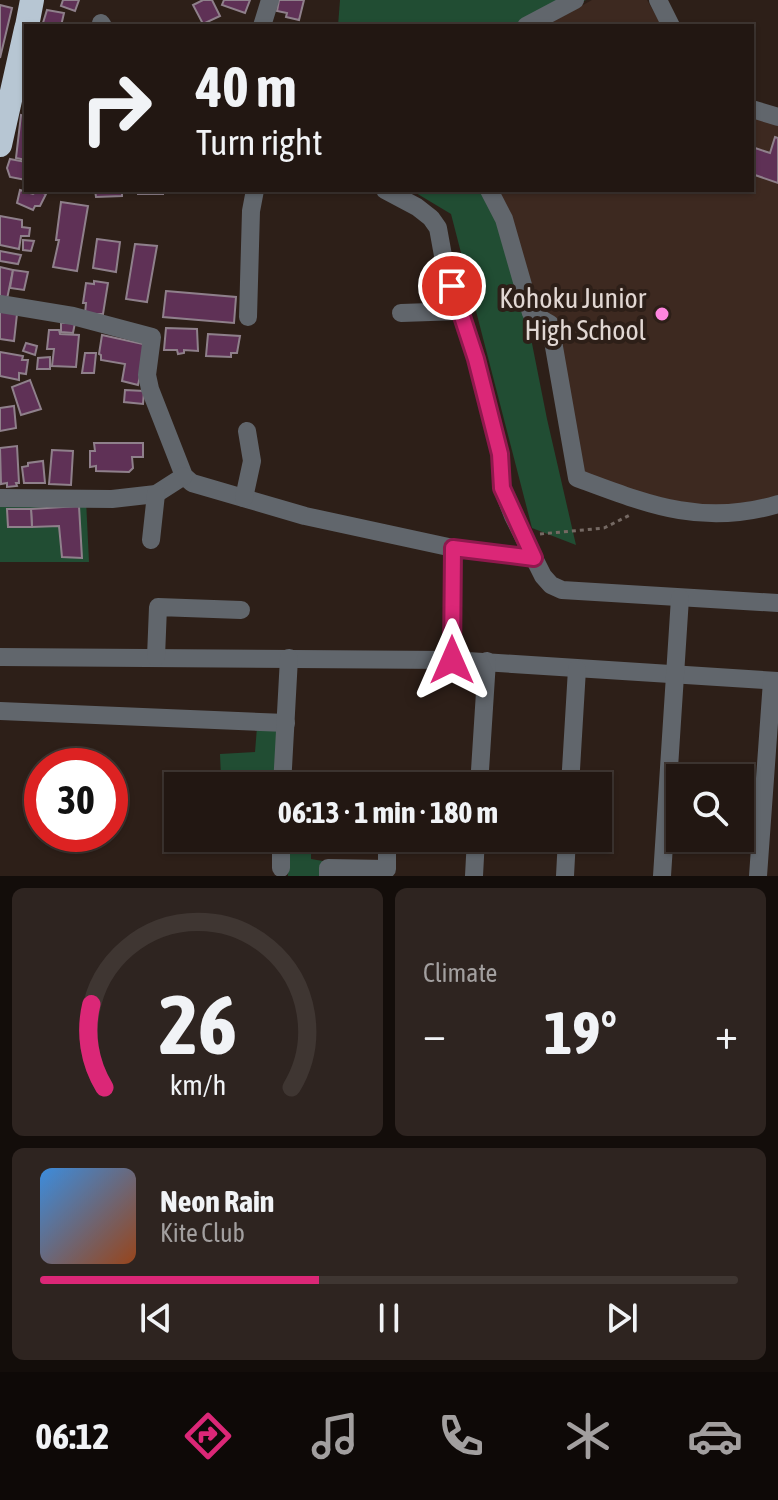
<!DOCTYPE html>
<html lang="en">
<head>
<meta charset="utf-8">
<style>
  body { margin:0; font-family:"Asap Condensed",sans-serif; background:#2e2420; color:#f1f3f6; height:100vh; display:flex; flex-direction:column; font-size:30px; white-space:nowrap }
  * { box-sizing:border-box; margin:0 }
  p { font-size:26px; color:#a29f9f }
  .icon { flex:none; width:44px; height:44px; fill:none; stroke:currentColor; stroke-width:2; stroke-linecap:round; stroke-linejoin:round }
  .map { position:relative; height:876px; overflow:hidden }
  .drawer { display:flex; flex-direction:column; gap:12px; padding:12px; background:#130d0a; flex:1 }
  .drawer>* { flex:none }
  .guide { position:absolute; left:24px; top:24px; width:730px; height:168px; border-radius:0px; box-shadow:0 2px 6px #0004,0 0 0 2px #3f3632; background:#221712; color:#f1f3f6; overflow:hidden }
  .controls { position:absolute; left:666px; top:764px; display:grid; gap:16px }
  .controls a { display:grid; place-items:center; width:88px; height:88px; border-radius:0px; background:#221712; box-shadow:0 2px 6px #0004,0 0 0 2px #3f3632; font-size:40px }
  .speed { position:absolute; left:24px; top:748px; display:flex; gap:16px; font-size:40px; font-weight:700; text-align:center }
  .speed>* { display:grid; place-content:center; width:104px; height:104px; border-radius:50%; background:#221712; box-shadow:0 2px 6px #0004,0 0 0 2px #3f3632; line-height:1 }
  .speed .limit { border:12px solid #d22; background:#fff; color:#111 }
  .pin { position:absolute; display:grid; place-items:center; width:68px; height:68px; color:#fff; margin:-34px; border:4px solid #fff; border-radius:50%; box-shadow:0 2px 8px #0007 }
  .me { position:absolute; width:88px; margin:-44px; rotate:0deg; stroke-linejoin:round; filter:drop-shadow(0 0 6px #0008) }
  .turn { display:flex; align-items:center; gap:28px; height:168px; padding:0 40px; font-size:36px }
  .turn .icon { width:104px; height:104px; stroke-width:2.5 }
  .turn b { display:block; font-size:56px; line-height:68px }
  .big { font-size:60px; font-weight:700; line-height:1.1 }
  .drawer .widget { flex:1; display:flex; flex-direction:column; justify-content:center; gap:12px; min-width:0; padding:0 28px; border-radius:12px; background:#2e2420 }
  .drawer .dial { align-items:center; gap:0 }
  .dial svg { height:208px; overflow:visible; fill:none; stroke:#3f3632; stroke-width:7; stroke-linecap:round; text-anchor:middle }
  .dial text { fill:#f1f3f6; stroke:none }
  .song { display:flex; align-items:center; gap:24px }
  .cover { width:96px; height:96px; border-radius:12px; background:linear-gradient(135deg,hsl(210 70% 55%),hsl(20 70% 35%)) }
  .played { height:8px; border-radius:4px; background:linear-gradient(90deg,#db2777 40%,#3f3632 40%) }
  .keys { display:flex; justify-content:space-around; direction:ltr }
  .heat { display:flex; justify-content:space-between; align-items:center; font-size:44px; direction:ltr }
  .drawer .tiles { flex:1; display:grid; gap:12px; grid-template-columns:1fr 1fr }
  .widget:last-child { grid-column:span 2 }
  .trip { position:absolute; left:164px; top:772px; width:448px; height:80px; border-radius:0px; background:#221712; box-shadow:0 2px 6px #0004,0 0 0 2px #3f3632; font-weight:700; line-height:80px; text-align:center }
  .tab-bar { display:flex; height:128px; justify-content:space-around; align-items:center; background:#0e0907; color:#a29f9f }
  .tab-bar .icon { width:56px; height:56px }
  .tab-bar .on { color:#db2777 }
  .tab-bar b { font-size:36px; color:#f1f3f6 }
  .map>svg:first-child { display:block }
  .built { fill:#3d2920 }
  .green { fill:#214d33 }
  .building { fill:#5f3156; stroke:#8f808b; stroke-width:2 }
  .lines { fill:none; stroke-linecap:round; stroke-linejoin:round }
  .path { stroke:#756963; stroke-width:3; stroke-dasharray:4 4; stroke-linecap:butt }
  .minor { stroke:#61666c; stroke-width:18 }
  .highway { stroke:#b7c6d3; stroke-width:24 }
  .route-casing { stroke:#8e194d; stroke-width:20 }
  .route { stroke:#db2777; stroke-width:14 }
  .poi-dot { fill:#ff85de; stroke:#2d1f18; stroke-width:3 }
  .labels { text-anchor:middle; dominant-baseline:central; stroke-width:8; stroke-linejoin:round; paint-order:stroke }
  .poi-label { font-size:28px; fill:#e1d7d3; stroke:#2d1f18; text-anchor:end }
</style>
</head>
<body>
<div class="map">
<svg width="778" height="876" viewBox="0 0 778 876">
  <rect width="100%" height="100%" fill="#2d1f18"/>
  <!-- built -->
  <g class="built">
    <path d="M 592,0 L 647,0 L 662,26 L 545,26 Z"/>
    <path d="M 752,116 L 778,124 L 778,497 L 718,507 L 676,501 L 617,487 L 582,473 L 536,309 L 495,190 L 752,190 Z"/>
  </g>
  <!-- green -->
  <g class="green">
    <path d="M 340,0 L 586,0 L 532,26 L 338,26 Z"/>
    <path d="M 411,190 L 486,190 L 520,283 L 547,419 L 576,545 L 532,528 L 451,214 Z"/>
    <path d="M 0,498 L 86,500 L 89,562 L 0,562 Z"/>
    <path d="M 257,727 L 280,727 L 277,780 L 221,778 L 220,754 L 255,752 Z"/>
    <path d="M 288,838 L 311,838 L 311,859 L 323,861 L 322,876 L 288,876 Z"/>
  </g>
  <!-- building -->
  <g class="building">
    <path d="M 63,0 L 79,0 L 75,11 L 61,6 Z"/>
    <path d="M 203,0 L 212,0 L 220,16 L 203,24 L 193,5 Z"/>
    <path d="M 224,0 L 250,0 L 245,13 L 222,5 Z"/>
    <path d="M 279,0 L 304,0 L 299,20 L 286,17 L 287,13 L 277,11 Z"/>
    <path d="M 0,5 L 12,8 L 0,58 Z"/>
    <path d="M 47,10 L 64,13 L 61,26 L 42,26 Z"/>
    <path d="M 21,115 L 26,116 L 26,160 L 16,158 Z"/>
    <path d="M 775,137 L 778,138 L 778,183 L 752,174 L 752,147 L 770,153 Z"/>
    <path d="M 10,159 L 26,162 L 26,180 L 10,177 L 7,168 Z"/>
    <path d="M 20,190 L 33,194 L 38,191 L 46,194 L 40,206 L 35,206 L 33,210 L 17,203 Z"/>
    <path d="M 89,190 L 122,190 L 122,196 L 96,197 L 95,190 Z"/>
    <rect x="138" y="190" width="25" height="4"/>
    <path d="M 61,202 L 88,206 L 77,271 L 53,267 L 59,240 L 56,240 Z"/>
    <path d="M 0,216 L 22,220 L 22,227 L 30,228 L 29,236 L 21,236 L 19,249 L 0,245 Z"/>
    <path d="M 97,239 L 120,242 L 116,272 L 93,268 Z"/>
    <path d="M 23,240 L 34,241 L 31,251 L 23,250 Z"/>
    <path d="M 135,244 L 157,246 L 147,302 L 126,299 Z"/>
    <path d="M 0,251 L 21,255 L 18,264 L 0,261 Z"/>
    <path d="M 0,267 L 13,270 L 7,299 L 0,298 Z"/>
    <path d="M 13,270 L 28,272 L 24,290 L 10,288 Z"/>
    <path d="M 94,281 L 108,283 L 103,314 L 85,314 L 86,303 L 83,303 L 86,283 L 94,284 Z"/>
    <path d="M 166,291 L 236,297 L 234,323 L 163,317 Z"/>
    <path d="M 0,311 L 17,314 L 14,341 L 0,339 Z"/>
    <path d="M 61,323 L 75,323 L 73,333 L 61,332 Z"/>
    <path d="M 166,328 L 197,329 L 198,351 L 184,350 L 184,353 L 178,354 L 177,350 L 164,350 Z"/>
    <path d="M 49,330 L 59,330 L 60,334 L 79,335 L 76,367 L 52,366 L 54,349 L 47,349 Z"/>
    <path d="M 208,334 L 240,336 L 237,353 L 231,353 L 231,357 L 206,356 Z"/>
    <path d="M 102,335 L 143,344 L 144,358 L 138,385 L 122,381 L 125,364 L 101,360 L 101,355 L 99,354 Z"/>
    <path d="M 26,343 L 37,346 L 35,355 L 23,351 Z"/>
    <path d="M 0,352 L 23,356 L 22,360 L 28,360 L 26,374 L 19,373 L 19,380 L 0,376 Z"/>
    <path d="M 85,353 L 96,353 L 94,373 L 82,373 Z"/>
    <path d="M 50,357 L 50,369 L 37,369 L 38,358 Z"/>
    <path d="M 30,380 L 41,409 L 21,415 L 12,387 Z"/>
    <path d="M 125,390 L 144,391 L 143,404 L 124,402 Z"/>
    <path d="M 14,406 L 16,428 L 0,431 L 0,408 Z"/>
    <path d="M 94,443 L 143,443 L 143,457 L 132,457 L 133,468 L 129,472 L 96,471 L 96,466 L 90,467 L 90,451 L 95,451 Z"/>
    <path d="M 17,446 L 19,483 L 16,483 L 17,486 L 7,487 L 7,483 L 1,484 L 0,448 Z"/>
    <path d="M 52,450 L 73,451 L 71,485 L 49,484 Z"/>
    <path d="M 43,461 L 45,483 L 24,483 L 22,467 L 28,466 L 28,463 Z"/>
    <path d="M 79,506 L 82,558 L 62,557 L 59,526 L 32,527 L 31,509 Z"/>
    <path d="M 7,509 L 31,509 L 32,527 L 8,527 Z"/>
  </g>
  <g class="lines">
    <!-- path -->
    <path class="path" d="M 540,534 L 604,528 L 630,515"/>
    <!-- minor -->
    <g class="minor">
      <path d="M 658,0 L 671,26"/>
      <path d="M 101,23 L 103,26"/>
      <path d="M 262,26 L 270,0"/>
      <path d="M 526,26 L 575,0"/>
      <path d="M 752,109 L 778,117"/>
      <path d="M 385,190 L 417,207 L 431,218 L 438,228 L 444,261 L 476,359 L 500,454 L 502,488 L 513,516 L 543,576 L 551,585 L 562,590 L 778,603"/>
      <path d="M 489,190 L 504,219 L 531,313 L 550,324 L 577,478 C 647,504 702,527 778,504"/>
      <path d="M 0,304 L 73,316 L 152,337 L 147,375 L 150,389 L 184,476 L 192,483 L 305,516 L 453,548 L 534,558"/>
      <path d="M 401,313 L 460,311"/>
      <path d="M 248,317 L 251,211 L 255,190"/>
      <path d="M 0,498 L 112,499 L 156,494 L 184,476"/>
      <path d="M 244,498 L 252,461 L 247,431"/>
      <path d="M 151,540 L 156,494"/>
      <path d="M 0,657 L 452,660 L 778,681"/>
      <path d="M 156,657 L 158,607 L 241,610"/>
      <path d="M 452,660 L 453,548"/>
      <path d="M 0,711 L 286,723"/>
      <path d="M 282,784 L 313,786"/>
      <path d="M 282,786 L 289,658"/>
      <path d="M 479,786 L 487,661"/>
      <path d="M 570,786 L 577,669"/>
      <path d="M 281,868 L 281,838"/>
      <path d="M 328,876 L 328,868 L 387,869 L 387,838"/>
      <path d="M 474,876 L 476,838"/>
      <path d="M 565,876 L 567,838"/>
      <path d="M 662,876 L 680,598"/>
      <path d="M 758,876 L 772,681"/>
    </g>
    <!-- highway -->
    <g class="highway">
      <path d="M 27,26 L 32,0"/>
      <path d="M 0,145 L 26,29"/>
    </g>
  </g>
  <g class="lines">
    <defs>
      <path id="route" d="M 452,286 L 476,359 L 500,454 L 502,488 L 534,558 L 453,548 L 452,660"/>
    </defs>
    <!-- route casing -->
    <use href="#route" class="route-casing"/>
    <!-- route -->
    <use href="#route" class="route"/>
  </g>
  <!-- markers -->
  <circle class="poi-dot" cx="662" cy="314" r="8"/>
  <g class="labels">
    <!-- poi labels -->
    <g class="poi-label">
      <text x="646" y="298">Kohoku Junior<tspan x="646" dy="32">High School</tspan></text>
    </g>
  </g>
</svg>
<div class="controls">
<a><svg class="icon" aria-label="search" viewBox="0 0 24 24"><circle cx="10" cy="10" r="6"/><path d="M15 15l6 6"/></svg></a>
</div>
<div class="speed"><div class="limit">30</div></div>
<div class="pin" style="left:452px;top:286px;background:#d93025"><svg class="icon" aria-label="arrive" viewBox="0 0 24 24"><path d="M6 21V4h12l-3 4 3 4H6"/></svg></div>
<svg class="me" style="left:452px;top:660px" viewBox="-20 -20 40 40"><path d="M0-17L14 15 0 8-14 15z" fill="#db2777" stroke="#fff" stroke-width="4"/></svg>
<div class="trip">06:13 · 1 min · 180 m</div>
<div class="guide">
<div class="turn"><svg class="icon" aria-label="right" viewBox="0 0 24 24"><path d="M7 20v-9h11M14 6l5 5-5 5"/></svg><div><b>40 m</b>Turn right</div></div>
</div>
</div>
<section class="drawer">
<div class="tiles">
<div class="widget dial"><svg viewBox="0 0 100 80">
<path d="M14 69A42 42 0 1 1 86 69"/>
<path d="M14 69A42 42 0 0 1 9 37" stroke="#db2777"/>
<text x="50" y="56" font-size="32" font-weight="700">26</text>
<text x="50" y="72" font-size="11">km/h</text>
</svg></div>
<div class="widget"><p>Climate</p>
<div class="heat"><a>−</a><b class="big">19°</b><a>+</a></div>
</div>
<div class="widget">
<div class="song"><i class="cover"></i><div><b>Neon Rain</b><p>Kite Club</p></div></div>
<div class="played"></div>
<div class="keys"><svg class="icon" aria-label="previous" viewBox="0 0 24 24"><path d="M18 5L8 12l10 7zM5 5v14"/></svg><svg class="icon" aria-label="pause" viewBox="0 0 24 24"><path d="M8 5v14M16 5v14"/></svg><svg class="icon" aria-label="next" viewBox="0 0 24 24"><path d="M6 5l10 7-10 7zM19 5v14"/></svg></div>
</div>
</div>
</section>
<nav class="tab-bar">
<b>06:12</b>
<svg class="icon on" aria-label="directions" viewBox="0 0 24 24"><path d="M12 3l9 9-9 9-9-9zM9 14v-3h6M13 9l2 2-2 2"/></svg>
<svg class="icon" aria-label="music" viewBox="0 0 24 24"><path d="M9 18V5l10-2v13"/><circle cx="6" cy="18" r="3"/><circle cx="16" cy="16" r="3"/></svg>
<svg class="icon" aria-label="phone" viewBox="0 0 24 24"><path d="M5 4h4l2 5-3 2q2 4 5 5l2-3 5 2v4C11 20 4 13 5 4z"/></svg>
<svg class="icon" aria-label="climate" viewBox="0 0 24 24"><path d="M12 3v18M4 7l16 10M4 17L20 7"/></svg>
<svg class="icon" aria-label="car" viewBox="0 0 24 24"><path d="M5 17H2v-5l4-1 3-4h7l3 4 3 1v5h-3M9 17h6M6 11h13"/><circle cx="7" cy="17" r="2"/><circle cx="17" cy="17" r="2"/></svg>
</nav>
</body>
</html>
